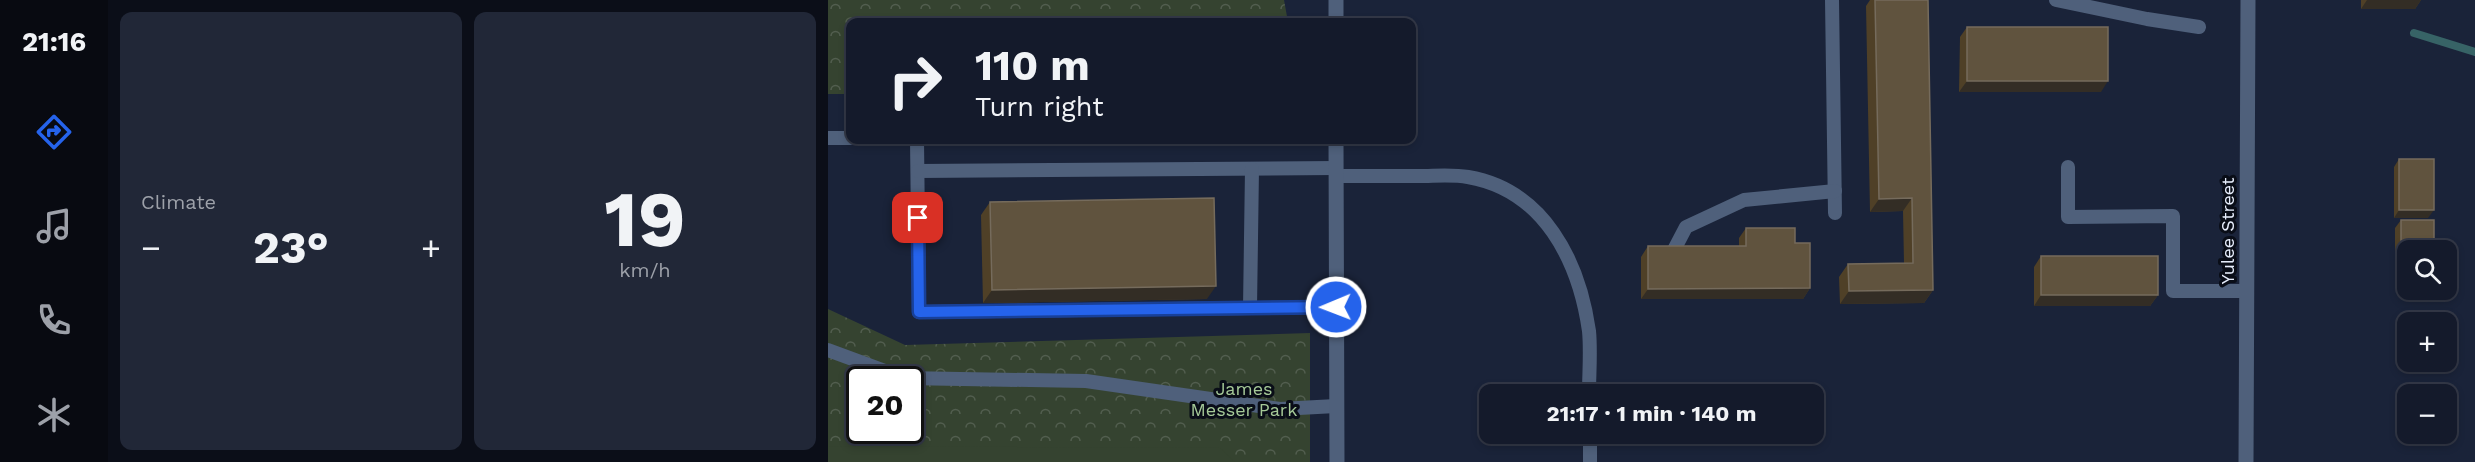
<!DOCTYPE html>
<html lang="en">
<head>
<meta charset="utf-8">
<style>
  body { margin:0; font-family:"Work Sans",sans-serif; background:#212737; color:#f1f3f6; height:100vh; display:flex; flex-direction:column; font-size:22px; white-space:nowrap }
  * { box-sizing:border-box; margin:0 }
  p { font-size:20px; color:#9da1a9 }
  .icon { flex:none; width:33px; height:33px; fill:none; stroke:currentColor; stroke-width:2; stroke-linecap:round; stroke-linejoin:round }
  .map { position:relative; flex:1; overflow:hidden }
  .side { display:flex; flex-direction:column; gap:12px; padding:12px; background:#0b0e18; width:720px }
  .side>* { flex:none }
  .hud { position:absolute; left:18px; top:18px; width:570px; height:126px; border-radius:12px; box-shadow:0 3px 9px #0003,0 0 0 2px #333847; background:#141a2b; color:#f1f3f6; overflow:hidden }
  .fabs { position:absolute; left:1569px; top:240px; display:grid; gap:12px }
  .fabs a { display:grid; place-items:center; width:60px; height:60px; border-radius:12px; background:#141a2b; box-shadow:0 3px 9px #0003,0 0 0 2px #333847; font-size:30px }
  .speed { position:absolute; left:18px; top:366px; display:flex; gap:12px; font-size:30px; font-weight:700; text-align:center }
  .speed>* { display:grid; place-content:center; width:78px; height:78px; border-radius:50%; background:#141a2b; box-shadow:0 3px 9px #0003,0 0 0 2px #333847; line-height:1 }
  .speed .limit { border:3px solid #111; border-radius:9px; background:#fff; color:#111 }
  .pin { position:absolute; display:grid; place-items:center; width:51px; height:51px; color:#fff; margin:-26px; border-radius:12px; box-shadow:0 3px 9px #0006 }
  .me { position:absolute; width:66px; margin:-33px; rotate:269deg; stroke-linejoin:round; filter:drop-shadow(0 0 4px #0008) }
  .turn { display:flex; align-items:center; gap:21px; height:126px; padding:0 30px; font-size:27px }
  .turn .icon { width:78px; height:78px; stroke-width:2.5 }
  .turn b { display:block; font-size:42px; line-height:51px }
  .big { font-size:45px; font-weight:700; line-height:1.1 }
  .side .widget { flex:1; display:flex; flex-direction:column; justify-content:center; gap:9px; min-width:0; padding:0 21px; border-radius:12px; background:#212737 }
  .side .dial { align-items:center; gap:0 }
  .dial b { font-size:78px; line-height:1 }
  .heat { display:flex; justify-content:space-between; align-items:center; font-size:33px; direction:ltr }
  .side .tiles { flex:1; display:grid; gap:12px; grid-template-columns:repeat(2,1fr) }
  .trip { position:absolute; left:651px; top:384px; width:345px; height:60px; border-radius:12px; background:#141a2b; box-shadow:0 3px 9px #0003,0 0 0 2px #333847; font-weight:700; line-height:60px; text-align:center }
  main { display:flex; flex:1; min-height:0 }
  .dock { display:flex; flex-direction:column; width:108px; justify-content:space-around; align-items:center; background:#080a11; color:#9da1a9 }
  .dock .icon { width:42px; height:42px }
  .dock .selected { color:#2563eb }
  .dock b { font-size:27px; color:#f1f3f6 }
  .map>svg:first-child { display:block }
  .forest { fill:url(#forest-crowns); fill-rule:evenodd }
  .pitch { fill:#354330 }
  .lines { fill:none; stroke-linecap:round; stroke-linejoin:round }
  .stream { stroke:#376366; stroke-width:8 }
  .service { stroke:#4f607b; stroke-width:14 }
  .tertiary { stroke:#4f607b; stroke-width:15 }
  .wall { fill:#4f4027 }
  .shaded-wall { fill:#332d25 }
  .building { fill:#60533e; stroke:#756b5c; stroke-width:1.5 }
  .route-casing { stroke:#184099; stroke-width:15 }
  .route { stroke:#2563eb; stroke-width:10 }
  .labels { text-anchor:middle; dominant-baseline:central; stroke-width:6; stroke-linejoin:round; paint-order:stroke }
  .street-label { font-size:18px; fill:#e6edfc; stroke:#090d17 }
  .park-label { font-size:18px; fill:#a6ca98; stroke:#090d17 }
</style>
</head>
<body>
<main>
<nav class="dock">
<b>21:16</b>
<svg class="icon selected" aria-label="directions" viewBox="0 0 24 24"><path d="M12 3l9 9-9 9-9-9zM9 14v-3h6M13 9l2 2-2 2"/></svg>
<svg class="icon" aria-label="music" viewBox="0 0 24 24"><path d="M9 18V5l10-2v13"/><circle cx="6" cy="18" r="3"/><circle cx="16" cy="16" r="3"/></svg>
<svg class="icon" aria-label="phone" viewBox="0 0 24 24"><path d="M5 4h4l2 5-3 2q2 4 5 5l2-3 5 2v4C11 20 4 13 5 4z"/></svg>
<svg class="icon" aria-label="climate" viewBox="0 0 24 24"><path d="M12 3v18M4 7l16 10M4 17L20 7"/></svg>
</nav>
<section class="side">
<div class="tiles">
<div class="widget"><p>Climate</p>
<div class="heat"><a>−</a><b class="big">23°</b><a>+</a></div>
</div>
<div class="widget dial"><b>19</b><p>km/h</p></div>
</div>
</section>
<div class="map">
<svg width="1647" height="462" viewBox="0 0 1647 462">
  <defs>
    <pattern id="forest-crowns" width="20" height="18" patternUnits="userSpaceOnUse" patternTransform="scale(1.5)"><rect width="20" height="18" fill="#354330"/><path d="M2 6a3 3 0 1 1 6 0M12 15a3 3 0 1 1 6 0" fill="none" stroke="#525e4f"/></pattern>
  </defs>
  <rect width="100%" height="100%" fill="#1a2339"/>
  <!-- forest -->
  <g class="forest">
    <path d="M 0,0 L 456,0 L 460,22 L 22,22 L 22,94 L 0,94 Z"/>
    <path d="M 0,309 L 77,345 L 482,333 L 482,462 L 0,462 ZM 32,380 L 82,380 L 82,430 L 32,430 Z"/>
  </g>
  <!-- pitch -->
  <path class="pitch" d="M 0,446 L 392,448 L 407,462 L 0,462 Z"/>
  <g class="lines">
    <!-- stream -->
    <path class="stream" d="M 1586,33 L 1647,52"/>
    <!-- service -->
    <g class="service">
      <path d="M 1004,0 L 1007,213"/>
      <path d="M 1228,0 L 1319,19 L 1371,27"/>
      <path d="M 0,138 L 22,138"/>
      <path d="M 89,140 L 91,312 L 508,307"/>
      <path d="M 1240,167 L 1240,217 L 1345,216 L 1345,291 L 1418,291"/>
      <path d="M 90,171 L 508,168"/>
      <path d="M 508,176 C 535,176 563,176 590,176 C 607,176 624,174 640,177 C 716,190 751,261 761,331 C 763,351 761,374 761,394"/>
      <path d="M 847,248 L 858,227 L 916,200 L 1007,191"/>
      <path d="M 422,308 L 424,169"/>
      <path d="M 0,350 L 76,378 L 258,381 L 452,409 L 508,406"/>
      <path d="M 762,434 L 762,462"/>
    </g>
    <!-- tertiary -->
    <g class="tertiary">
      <path d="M 508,0 L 508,22"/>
      <path d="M 508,140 L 509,462"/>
      <path d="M 1418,462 L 1420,0"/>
    </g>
  </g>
  <!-- wall -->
  <g class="wall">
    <path d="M 1042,0 L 1100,0 L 1105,290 L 1096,303 L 1012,304 L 1011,277 L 1020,264 L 1076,263 L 1075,211 L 1042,212 L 1038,6 Z"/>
    <path d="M 1533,0 L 1593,0 L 1587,9 L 1533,9 Z"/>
    <path d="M 1139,27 L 1273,92 L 1131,92 L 1132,37 Z"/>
    <path d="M 1571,159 L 1600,218 L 1566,218 L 1566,167 Z"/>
    <path d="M 162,202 L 379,299 L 155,303 L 153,215 Z"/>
    <path d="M 1573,220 L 1580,275 L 1567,275 L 1567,228 Z"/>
    <path d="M 918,228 L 967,243 L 982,288 L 975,299 L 813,299 L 813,257 L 820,246 L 911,246 L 911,238 Z"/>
    <path d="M 1213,256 L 1330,295 L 1322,306 L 1206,306 L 1206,267 Z"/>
  </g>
  <!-- shaded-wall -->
  <g class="shaded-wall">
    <path d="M 1539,0 L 1593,0 L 1587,9 L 1533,9 Z"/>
    <path d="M 1139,81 L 1280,81 L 1273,92 L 1131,92 Z"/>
    <path d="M 1084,198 L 1075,211 L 1042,212 L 1051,199 Z"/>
    <path d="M 1571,210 L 1606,210 L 1600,218 L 1566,218 Z"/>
    <path d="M 1573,267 L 1580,267 L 1580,275 L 1567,275 Z"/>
    <path d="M 388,286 L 379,299 L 155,303 L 164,290 Z"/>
    <path d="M 982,288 L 975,299 L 813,299 L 820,289 Z"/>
    <path d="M 1105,290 L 1096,303 L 1012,304 L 1021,291 Z"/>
    <path d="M 1213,295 L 1330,295 L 1322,306 L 1206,306 Z"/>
  </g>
  <!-- building -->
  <g class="building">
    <path d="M 1047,0 L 1100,0 L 1105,290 L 1021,291 L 1020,264 L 1085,263 L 1084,198 L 1051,199 Z"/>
    <rect x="1139" y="27" width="141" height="54"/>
    <rect x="1571" y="159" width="35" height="51"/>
    <path d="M 386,198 L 388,286 L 164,290 L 162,202 Z"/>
    <path d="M 1573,220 L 1606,220 L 1606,250 L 1580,250 L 1580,267 L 1573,267 Z"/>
    <path d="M 918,228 L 967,228 L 967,243 L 982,243 L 982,288 L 820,289 L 820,246 L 918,246 Z"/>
    <rect x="1213" y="256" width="117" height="39"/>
  </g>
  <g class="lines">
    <defs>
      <path id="route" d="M 90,218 L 91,312 L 508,307"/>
    </defs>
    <!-- route casing -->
    <use href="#route" class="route-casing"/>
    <!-- route -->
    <use href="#route" class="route"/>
  </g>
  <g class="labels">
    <!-- street labels -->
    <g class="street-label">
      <text transform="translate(1399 231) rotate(-90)">Yulee Street</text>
    </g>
    <!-- park labels -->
    <g class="park-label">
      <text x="416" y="388">James<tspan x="416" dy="21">Messer Park</tspan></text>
    </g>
  </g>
</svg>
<div class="fabs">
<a><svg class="icon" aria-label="search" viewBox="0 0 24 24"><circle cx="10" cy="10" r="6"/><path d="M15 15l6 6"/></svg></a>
<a>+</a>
<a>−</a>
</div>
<div class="speed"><div class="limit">20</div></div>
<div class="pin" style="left:90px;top:218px;background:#d93025"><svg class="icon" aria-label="arrive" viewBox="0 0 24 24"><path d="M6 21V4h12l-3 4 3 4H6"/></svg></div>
<svg class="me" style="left:508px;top:307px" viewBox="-20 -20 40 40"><circle r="17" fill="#2563eb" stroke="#fff" stroke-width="3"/><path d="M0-11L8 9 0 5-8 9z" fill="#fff"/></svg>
<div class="trip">21:17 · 1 min · 140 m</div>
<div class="hud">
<div class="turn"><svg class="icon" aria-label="right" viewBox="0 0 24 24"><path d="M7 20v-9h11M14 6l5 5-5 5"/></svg><div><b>110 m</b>Turn right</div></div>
</div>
</div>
</main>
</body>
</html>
